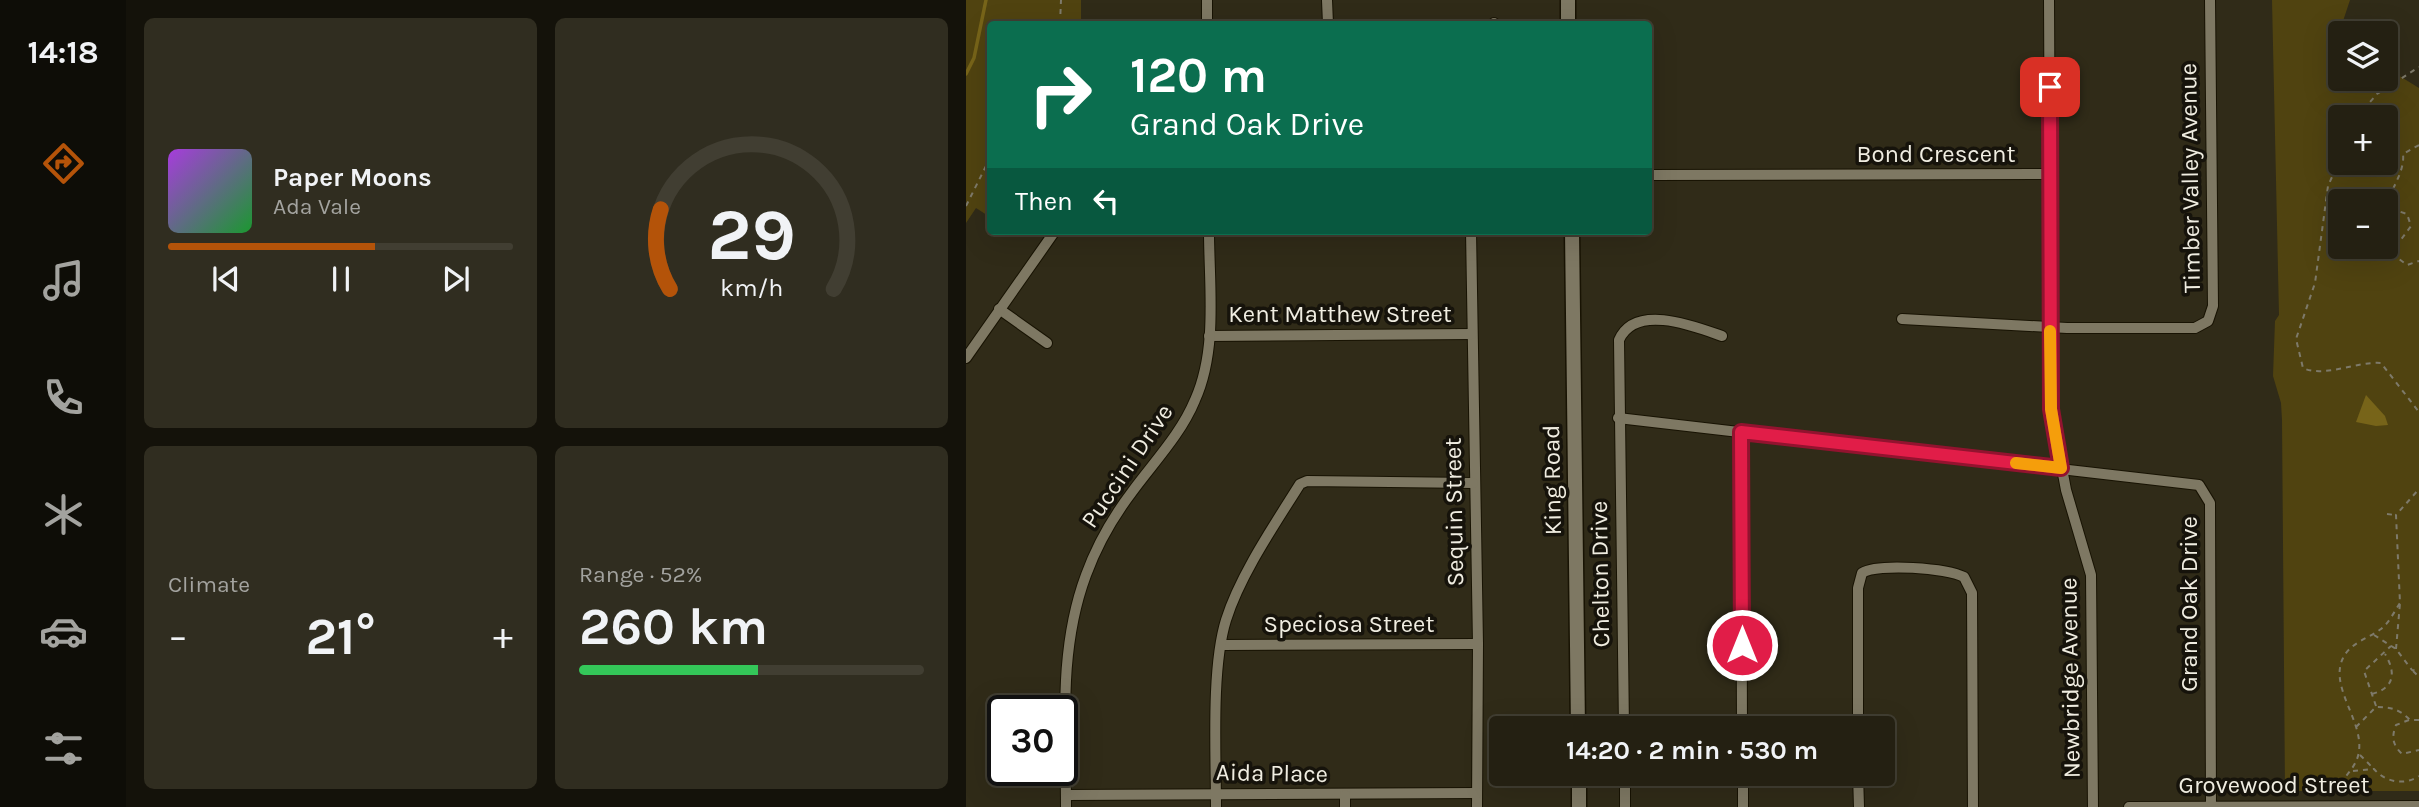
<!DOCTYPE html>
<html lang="en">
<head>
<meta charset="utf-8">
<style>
  body { margin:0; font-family:Karla,sans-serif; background:#302d20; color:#f1f3f6; height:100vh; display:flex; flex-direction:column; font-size:26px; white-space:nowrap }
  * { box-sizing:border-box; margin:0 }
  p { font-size:23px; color:#a3a39f }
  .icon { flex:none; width:38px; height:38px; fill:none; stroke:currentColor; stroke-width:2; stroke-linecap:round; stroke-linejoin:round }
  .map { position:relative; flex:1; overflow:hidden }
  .side { display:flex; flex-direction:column; gap:18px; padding:18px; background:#14120a; width:840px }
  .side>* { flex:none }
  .guide { position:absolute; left:21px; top:21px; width:665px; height:214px; border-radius:7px; box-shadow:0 7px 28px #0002,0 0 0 2px #413e32; background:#0b6e4f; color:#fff; overflow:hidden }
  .tools { position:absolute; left:1362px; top:21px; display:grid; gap:14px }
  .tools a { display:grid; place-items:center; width:70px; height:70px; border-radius:7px; background:#242012; box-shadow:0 7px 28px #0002,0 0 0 2px #413e32; font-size:35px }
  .speed { position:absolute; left:21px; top:695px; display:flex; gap:14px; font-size:35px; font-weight:700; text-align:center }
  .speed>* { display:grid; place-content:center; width:91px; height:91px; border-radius:50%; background:#242012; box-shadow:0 7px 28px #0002,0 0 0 2px #413e32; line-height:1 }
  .speed .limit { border:4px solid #111; border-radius:10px; background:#fff; color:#111 }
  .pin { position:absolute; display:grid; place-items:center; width:60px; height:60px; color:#fff; margin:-30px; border-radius:14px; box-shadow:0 4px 10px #0006 }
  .me { position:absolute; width:77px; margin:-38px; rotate:0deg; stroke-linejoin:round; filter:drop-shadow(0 0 5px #0008) }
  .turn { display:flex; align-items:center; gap:24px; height:147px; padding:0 28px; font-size:32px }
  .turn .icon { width:91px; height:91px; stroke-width:2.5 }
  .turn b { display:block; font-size:49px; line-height:60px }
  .then { display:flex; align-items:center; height:66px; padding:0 28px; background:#0003; gap:14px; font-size:26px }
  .big { font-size:52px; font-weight:700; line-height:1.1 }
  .side .tile { flex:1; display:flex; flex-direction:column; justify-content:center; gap:10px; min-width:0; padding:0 24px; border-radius:10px; background:#302d20 }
  .side .dial { align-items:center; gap:0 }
  .dial svg { height:182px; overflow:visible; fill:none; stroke:#413e32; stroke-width:7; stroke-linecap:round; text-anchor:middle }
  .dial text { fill:#f1f3f6; stroke:none }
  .song { display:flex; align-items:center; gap:21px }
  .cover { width:84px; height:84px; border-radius:10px; background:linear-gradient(135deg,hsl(280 70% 55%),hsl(130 70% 35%)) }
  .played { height:7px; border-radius:4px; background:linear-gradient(90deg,#b45309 60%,#413e32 60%) }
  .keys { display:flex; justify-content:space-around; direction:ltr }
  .heat { display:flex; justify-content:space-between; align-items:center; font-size:38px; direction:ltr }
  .charge { height:10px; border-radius:5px; background:linear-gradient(90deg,#34c759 52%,#413e32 0) }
  .side .tiles { flex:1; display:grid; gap:18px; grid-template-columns:repeat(2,1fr) }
  .trip { position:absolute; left:523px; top:716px; width:406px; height:70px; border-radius:7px; background:#242012; box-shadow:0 7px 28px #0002,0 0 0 2px #413e32; font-weight:700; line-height:70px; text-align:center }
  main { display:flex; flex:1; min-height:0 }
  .tabs { display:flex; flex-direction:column; width:126px; justify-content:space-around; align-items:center; background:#0e0d07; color:#a3a39f }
  .tabs .icon { width:49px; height:49px }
  .tabs .on { color:#b45309 }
  .tabs b { font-size:32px; color:#f1f3f6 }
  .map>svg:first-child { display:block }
  .green { fill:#504310; fill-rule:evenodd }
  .water { fill:#776419 }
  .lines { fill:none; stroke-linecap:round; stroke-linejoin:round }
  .stream { stroke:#776419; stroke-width:3.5 }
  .minor-casing { stroke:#181303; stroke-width:12 }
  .secondary-casing { stroke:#181303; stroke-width:17 }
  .path { stroke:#7e7a6a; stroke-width:2; stroke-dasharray:5 5; stroke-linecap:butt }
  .minor { stroke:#7e7863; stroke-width:10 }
  .secondary { stroke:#7e7863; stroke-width:14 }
  .route-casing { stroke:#92132f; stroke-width:18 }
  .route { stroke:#e11d48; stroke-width:12 }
  .slow { stroke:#f59e0b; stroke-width:12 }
  .labels { text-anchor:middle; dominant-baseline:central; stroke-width:7; stroke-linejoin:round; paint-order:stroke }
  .street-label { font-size:24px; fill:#f0ede1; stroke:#16130b }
</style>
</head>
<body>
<main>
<nav class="tabs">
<b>14:18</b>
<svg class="icon on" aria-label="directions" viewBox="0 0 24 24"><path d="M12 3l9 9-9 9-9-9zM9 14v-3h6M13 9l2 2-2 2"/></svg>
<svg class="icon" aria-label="music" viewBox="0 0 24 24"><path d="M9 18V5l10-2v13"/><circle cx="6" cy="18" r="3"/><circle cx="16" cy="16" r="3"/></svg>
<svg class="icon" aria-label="phone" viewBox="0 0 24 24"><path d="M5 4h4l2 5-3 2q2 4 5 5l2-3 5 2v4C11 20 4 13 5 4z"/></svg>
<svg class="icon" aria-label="climate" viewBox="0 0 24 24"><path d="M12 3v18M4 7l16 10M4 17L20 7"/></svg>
<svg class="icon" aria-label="car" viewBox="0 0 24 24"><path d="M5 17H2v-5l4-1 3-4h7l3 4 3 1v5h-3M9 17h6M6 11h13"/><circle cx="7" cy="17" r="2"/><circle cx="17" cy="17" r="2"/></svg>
<svg class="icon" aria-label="filters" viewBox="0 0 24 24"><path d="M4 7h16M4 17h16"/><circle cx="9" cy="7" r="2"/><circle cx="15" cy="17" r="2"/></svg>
</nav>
<section class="side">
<div class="tiles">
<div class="tile">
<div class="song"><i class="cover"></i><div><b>Paper Moons</b><p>Ada Vale</p></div></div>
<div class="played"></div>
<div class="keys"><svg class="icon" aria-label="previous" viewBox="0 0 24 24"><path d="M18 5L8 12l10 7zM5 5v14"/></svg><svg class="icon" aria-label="pause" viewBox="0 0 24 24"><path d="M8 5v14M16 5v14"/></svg><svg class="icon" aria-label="next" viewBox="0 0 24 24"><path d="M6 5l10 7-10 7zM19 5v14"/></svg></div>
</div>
<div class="tile dial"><svg viewBox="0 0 100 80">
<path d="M14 69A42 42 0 1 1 86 69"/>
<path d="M14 69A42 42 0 0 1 10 34" stroke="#b45309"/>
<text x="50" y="56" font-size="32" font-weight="700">29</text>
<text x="50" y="72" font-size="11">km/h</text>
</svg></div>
<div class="tile"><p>Climate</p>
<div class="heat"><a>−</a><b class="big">21°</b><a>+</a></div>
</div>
<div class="tile"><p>Range · 52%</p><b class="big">260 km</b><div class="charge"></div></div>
</div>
</section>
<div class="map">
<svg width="1453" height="807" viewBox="0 0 1453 807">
  <rect width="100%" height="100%" fill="#302b18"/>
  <!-- green -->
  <g class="green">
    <path d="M 0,0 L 115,0 L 115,24 L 24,24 L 24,217 L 10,208 L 0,223 Z"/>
    <path d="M 1306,0 L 1384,0 L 1371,39 L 1374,79 L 1419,79 L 1419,67 L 1453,88 L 1453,791 L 1319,791 L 1316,420 L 1315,403 L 1307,376 L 1309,321 L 1313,315 ZM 1374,117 L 1419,117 L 1419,163 L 1374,163 ZM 1374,201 L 1419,201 L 1419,247 L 1374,247 Z"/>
  </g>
  <!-- water -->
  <path class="water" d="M 1400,395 L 1419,416 L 1422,425 L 1410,426 L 1390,422 Z"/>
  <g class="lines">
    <!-- stream -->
    <path class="stream" d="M 0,74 L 8,58 L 20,0"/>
    <defs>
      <g id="minor">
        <path d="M 241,0 L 241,24"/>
        <path d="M 361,0 L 362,24"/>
        <path d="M 1083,0 L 1085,409 L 1100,490 L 1125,575 L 1127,807"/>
        <path d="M 528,24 L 528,23"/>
        <path d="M 682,175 L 1084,174"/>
        <path d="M 505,231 L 512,644 L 511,807"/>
        <path d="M 33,309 L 81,343"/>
        <path d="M 936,319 L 1101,328 L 1229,328 L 1242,321 L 1247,306 L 1244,0"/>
        <path d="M 243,336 L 506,334"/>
        <path d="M 0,358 L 89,231"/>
        <path d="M 652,418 L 1233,485 L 1244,503 L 1245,807"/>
        <path d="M 775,432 L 776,728"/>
        <path d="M 256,645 L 512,644"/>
        <path d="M 658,728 L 653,340 C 669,303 728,326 756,336"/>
        <path d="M 892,728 L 892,588 L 896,573 C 912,563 981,568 998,577 L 1006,593 L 1007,807"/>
        <path d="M 659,774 L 659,807"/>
        <path d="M 777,774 L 777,807"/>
        <path d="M 892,774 L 893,807"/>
        <path d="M 100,795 L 511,793"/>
        <path d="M 379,795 L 379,807"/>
        <path d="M 100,807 C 100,729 92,650 120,575 C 131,545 147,517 166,492 C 188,462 215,434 229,400 C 252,349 243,285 243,231"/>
        <path d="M 250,807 C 250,755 245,668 260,620 C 274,575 309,524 334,484 L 341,481 L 507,483"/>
        <path d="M 1163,807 L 1453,806"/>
      </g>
      <g id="secondary">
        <path d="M 602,0 L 602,24"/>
        <path d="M 606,231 L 612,728"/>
        <path d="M 613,774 L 613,807"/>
      </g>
    </defs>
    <!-- minor casing -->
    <use href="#minor" class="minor-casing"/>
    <!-- secondary casing -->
    <use href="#secondary" class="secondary-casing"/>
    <!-- path -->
    <g class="path">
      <path d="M 94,24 L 95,0"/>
      <path d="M 1391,117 L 1411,94 L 1453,67"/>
      <path d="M 1453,145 L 1437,154 C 1439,172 1425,188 1420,207 L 1441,214 L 1445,226 L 1431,245 L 1429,256 L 1441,265 L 1453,261"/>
      <path d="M 1374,159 L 1362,186 L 1349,283 L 1330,339 L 1337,368 C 1358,378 1391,361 1415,363 L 1453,412"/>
      <path d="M 0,206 L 24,158"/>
      <path d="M 1421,514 L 1429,515"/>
      <path d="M 1408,635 L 1430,649 L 1446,670 L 1453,671"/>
      <path d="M 1430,649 L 1434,603 L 1430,515 L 1453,489"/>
      <path d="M 1447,671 L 1453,677"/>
      <path d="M 1406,694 C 1429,688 1430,672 1419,654"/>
      <path d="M 1410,706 L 1398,671 L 1425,646"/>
      <path d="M 1443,720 L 1430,725 C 1425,738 1427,745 1436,754 L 1453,750"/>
      <path d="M 1390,727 L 1410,707 C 1425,707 1433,709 1444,720 L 1453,720"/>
      <path d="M 1394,755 L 1407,768"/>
      <path d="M 1387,771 L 1408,769 C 1419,782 1438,786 1453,776"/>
      <path d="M 1369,792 C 1376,778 1391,768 1393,751 C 1397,720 1363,687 1377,658 C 1384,643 1403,638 1415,629 C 1423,623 1428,612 1434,603"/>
    </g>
    <!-- minor -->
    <use href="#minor" class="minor"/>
    <!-- secondary -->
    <use href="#secondary" class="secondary"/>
  </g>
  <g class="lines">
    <defs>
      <path id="route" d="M 776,645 L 775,432 L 1095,468 L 1085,409 L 1084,87"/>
    </defs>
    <!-- route casing -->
    <use href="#route" class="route-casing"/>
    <!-- route -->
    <use href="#route" class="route"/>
    <!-- slow -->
    <path class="slow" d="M 1050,463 L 1095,468 L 1085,409 L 1084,331"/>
  </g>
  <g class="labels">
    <!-- street labels -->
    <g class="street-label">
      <text x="970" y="154">Bond Crescent</text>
      <text transform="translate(1224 178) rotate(-91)">Timber Valley Avenue</text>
      <text x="374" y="314">Kent Matthew Street</text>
      <text transform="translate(161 466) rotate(-56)">Puccini Drive</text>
      <text transform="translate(586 480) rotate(-91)">King Road</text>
      <text transform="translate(488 512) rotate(-91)">Sequin Street</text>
      <text transform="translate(634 574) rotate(-91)">Chelton Drive</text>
      <text transform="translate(1223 604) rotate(-90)">Grand Oak Drive</text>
      <text x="383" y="624">Speciosa Street</text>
      <text transform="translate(1104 678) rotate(-91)">Newbridge Avenue</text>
      <text transform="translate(306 773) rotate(1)">Aida Place</text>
      <text x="1308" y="785">Grovewood Street</text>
    </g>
  </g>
</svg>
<div class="tools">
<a><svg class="icon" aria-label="layers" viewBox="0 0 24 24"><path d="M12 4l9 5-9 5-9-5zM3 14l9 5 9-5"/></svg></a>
<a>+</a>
<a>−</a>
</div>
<div class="speed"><div class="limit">30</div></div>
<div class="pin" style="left:1084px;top:87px;background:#d93025"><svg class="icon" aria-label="arrive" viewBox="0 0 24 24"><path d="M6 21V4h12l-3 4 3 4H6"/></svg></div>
<svg class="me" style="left:776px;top:645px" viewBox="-20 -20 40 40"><circle r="17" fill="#e11d48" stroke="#fff" stroke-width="3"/><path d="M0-11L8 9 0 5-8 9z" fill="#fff"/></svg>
<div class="trip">14:20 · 2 min · 530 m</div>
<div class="guide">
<div class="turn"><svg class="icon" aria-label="right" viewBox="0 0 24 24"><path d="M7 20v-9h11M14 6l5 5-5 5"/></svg><div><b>120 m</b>Grand Oak Drive</div></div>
<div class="then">Then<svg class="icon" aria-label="left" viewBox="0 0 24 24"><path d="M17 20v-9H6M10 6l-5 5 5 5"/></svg></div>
</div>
</div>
</main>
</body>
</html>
